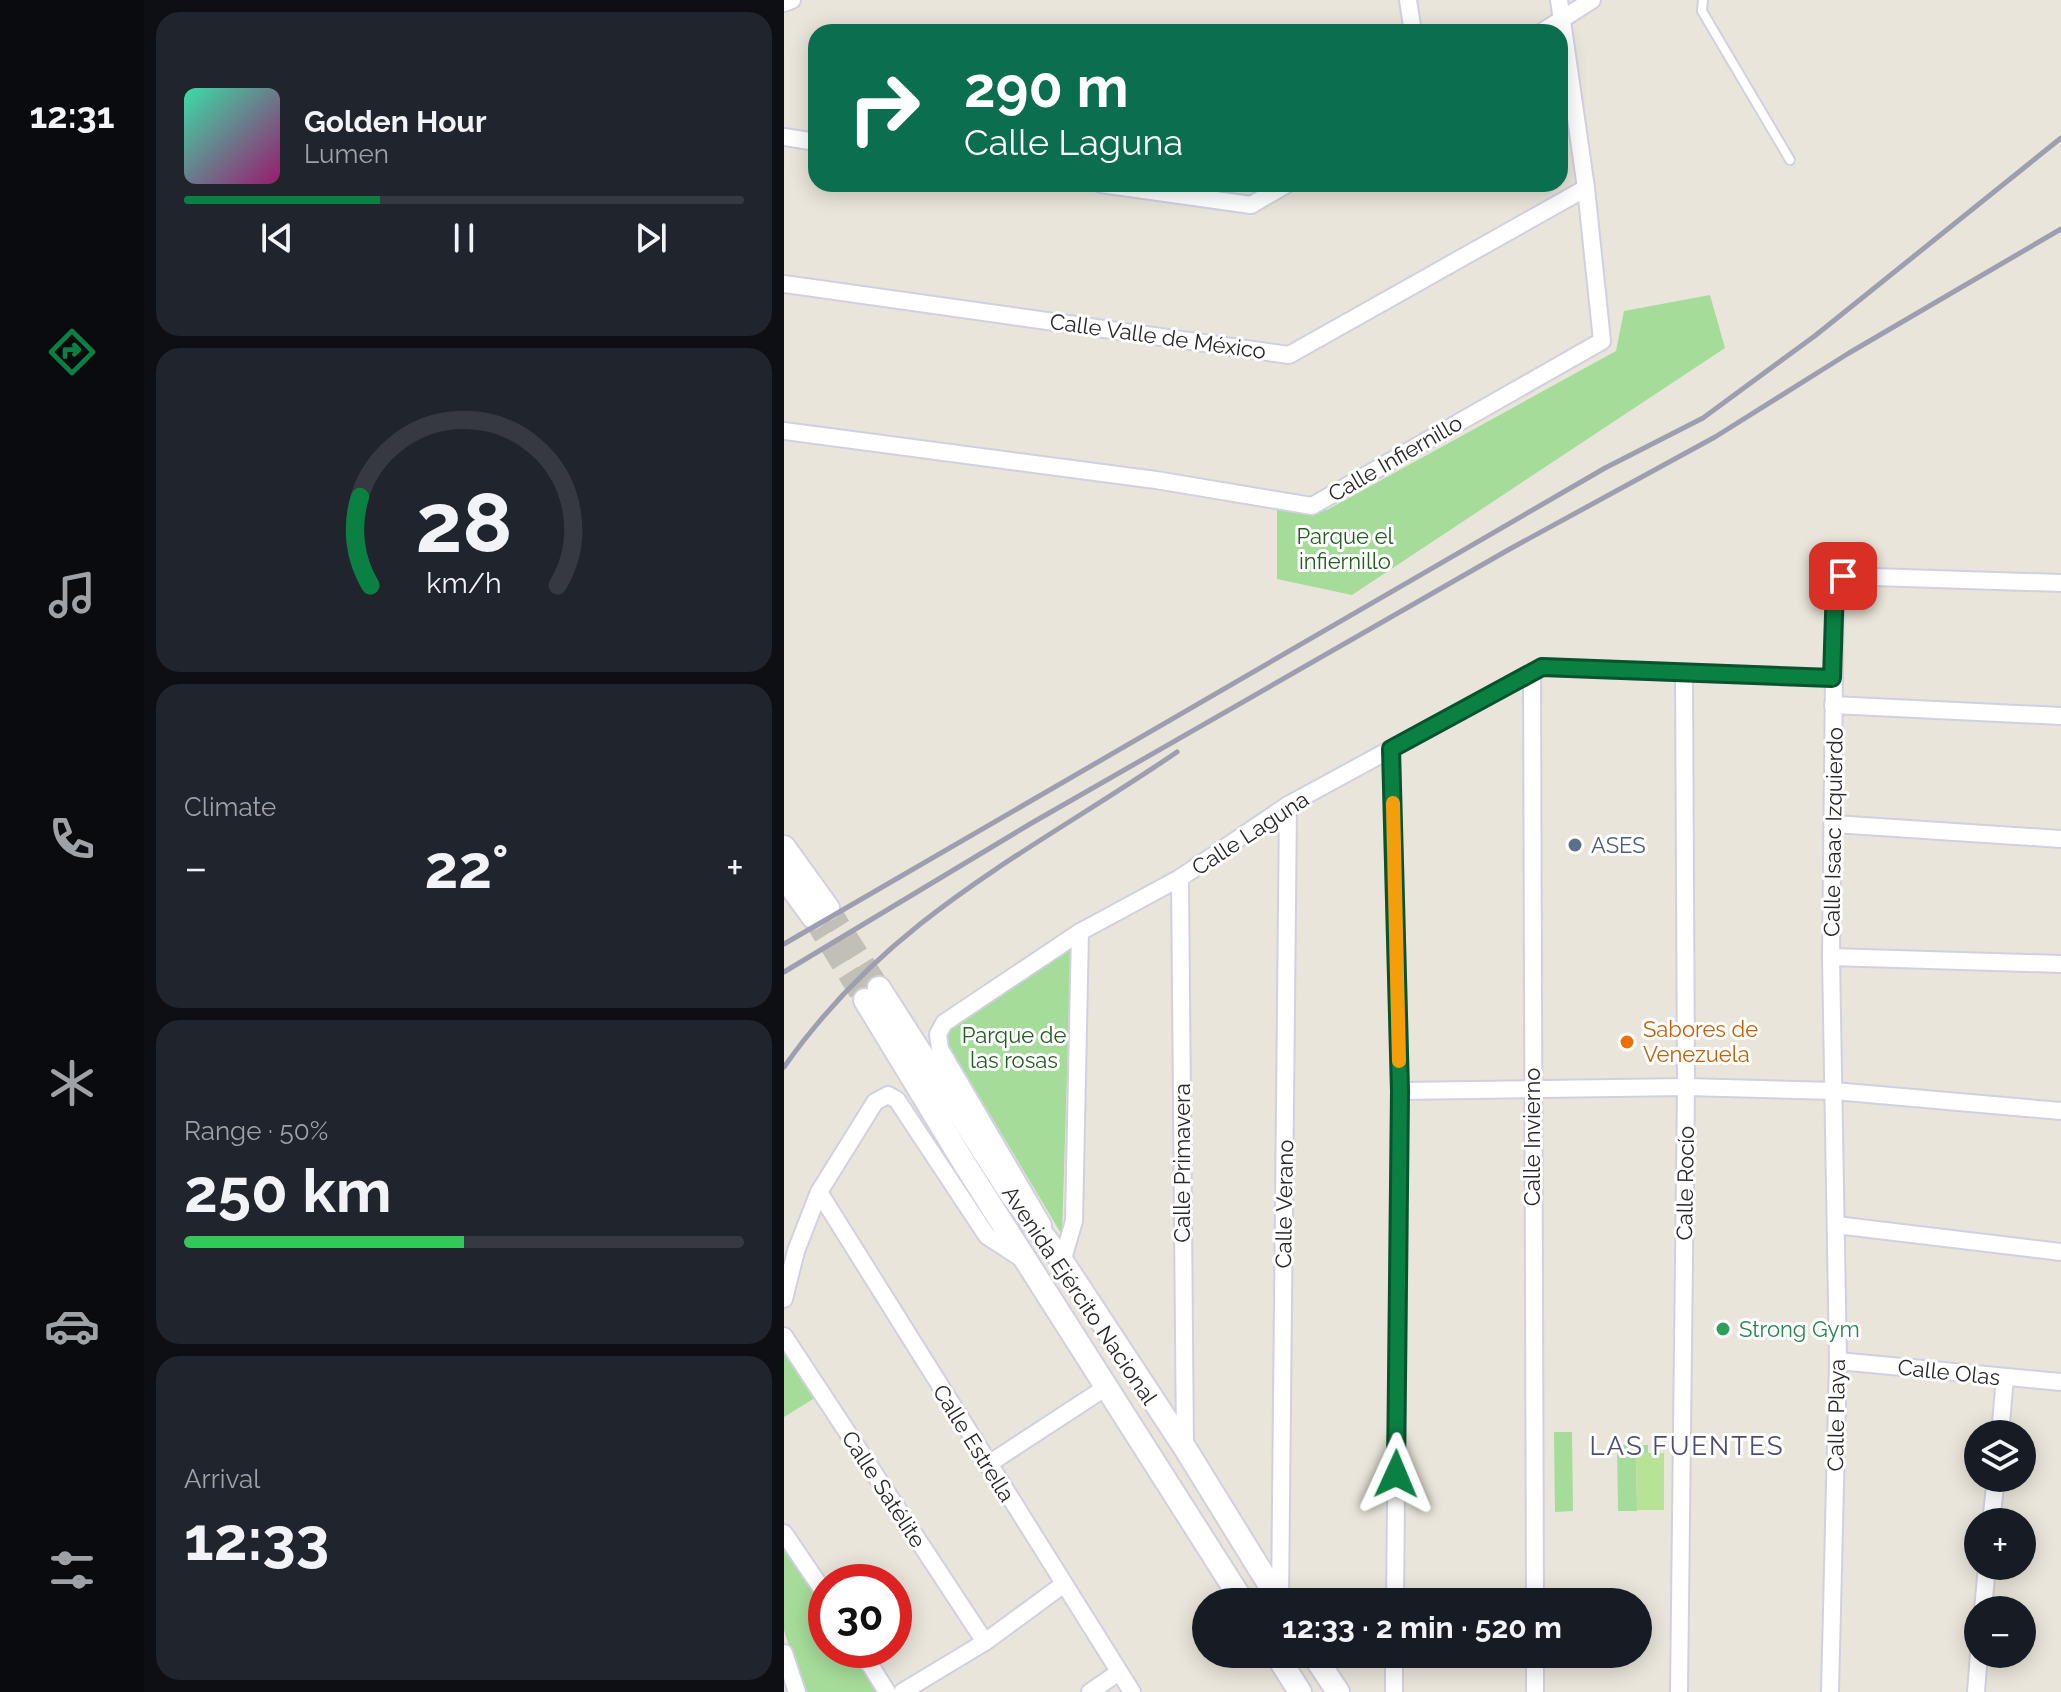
<!DOCTYPE html>
<html lang="en">
<head>
<meta charset="utf-8">
<style>
  body { margin:0; font-family:Raleway,sans-serif; background:#20242c; color:#f1f3f6; height:100vh; display:flex; flex-direction:column; font-size:30px; white-space:nowrap }
  * { box-sizing:border-box; margin:0 }
  p { font-size:26px; color:#9ea1a6 }
  .icon { flex:none; width:44px; height:44px; fill:none; stroke:currentColor; stroke-width:2; stroke-linecap:round; stroke-linejoin:round }
  .map { position:relative; flex:1; overflow:hidden }
  .details { display:flex; flex-direction:column; gap:12px; padding:12px; background:#0d0f14; width:640px }
  .details>* { flex:none }
  .guide { position:absolute; left:24px; top:24px; width:760px; height:168px; border-radius:24px; box-shadow:0 4px 20px #0003; background:#0b6e4f; color:#fff; overflow:hidden }
  .tools { position:absolute; left:1180px; top:1420px; display:grid; gap:16px }
  .tools a { display:grid; place-items:center; width:72px; height:72px; border-radius:50%; background:#171b24; box-shadow:0 4px 20px #0003; font-size:40px }
  .speed { position:absolute; left:24px; top:1564px; display:flex; gap:16px; font-size:40px; font-weight:700; text-align:center }
  .speed>* { display:grid; place-content:center; width:104px; height:104px; border-radius:50%; background:#171b24; box-shadow:0 4px 20px #0003; line-height:1 }
  .speed .limit { border:12px solid #d22; background:#fff; color:#111 }
  .pin { position:absolute; display:grid; place-items:center; width:68px; height:68px; color:#fff; margin:-34px; border-radius:16px; box-shadow:0 4px 12px #0006 }
  .me { position:absolute; width:88px; margin:-44px; rotate:1deg; stroke-linejoin:round; filter:drop-shadow(0 0 6px #0008) }
  .turn { display:flex; align-items:center; gap:28px; height:168px; padding:0 24px; font-size:36px }
  .turn .icon { width:104px; height:104px; stroke-width:2.5 }
  .turn b { display:block; font-size:56px; line-height:68px }
  .big { font-size:60px; font-weight:700; line-height:1.1 }
  .details .tile { flex:1; display:flex; flex-direction:column; justify-content:center; gap:12px; min-width:0; padding:0 28px; border-radius:24px; background:#20242c }
  .details .dial { align-items:center; gap:0 }
  .dial svg { height:208px; overflow:visible; fill:none; stroke:#363941; stroke-width:7; stroke-linecap:round; text-anchor:middle }
  .dial text { fill:#f1f3f6; stroke:none }
  .song { display:flex; align-items:center; gap:24px }
  .cover { width:96px; height:96px; border-radius:12px; background:linear-gradient(135deg,hsl(160 70% 55%),hsl(320 70% 35%)) }
  .played { height:8px; border-radius:4px; background:linear-gradient(90deg,#0b8043 35%,#363941 35%) }
  .keys { display:flex; justify-content:space-around; direction:ltr }
  .heat { display:flex; justify-content:space-between; align-items:center; font-size:44px; direction:ltr }
  .charge { height:12px; border-radius:6px; background:linear-gradient(90deg,#34c759 50%,#363941 0) }
  .trip { position:absolute; left:408px; top:1588px; width:460px; height:80px; border-radius:40px; background:#171b24; box-shadow:0 4px 20px #0003; font-weight:700; line-height:80px; text-align:center }
  main { display:flex; flex:1; min-height:0 }
  .menu { display:flex; flex-direction:column; width:144px; justify-content:space-around; align-items:center; background:#090b0e; color:#9ea1a6 }
  .menu .icon { width:56px; height:56px }
  .menu .active { color:#0b8043 }
  .menu b { font-size:36px; color:#f1f3f6 }
  .map>svg:first-child { display:block }
  .green { fill:#a6dc9a }
  .pitch { fill:#b7e396 }
  .lines { fill:none; stroke-linecap:round; stroke-linejoin:round }
  .secondary-tunnel { stroke:#c2bfb6; stroke-width:22; stroke-dasharray:22 11; stroke-linecap:butt }
  .service-casing { stroke:#d0d0e0; stroke-width:12 }
  .minor-casing { stroke:#d0d0e0; stroke-width:20 }
  .secondary-casing { stroke:#d0d0e0; stroke-width:26 }
  .service { stroke:#fff; stroke-width:8 }
  .minor { stroke:#fff; stroke-width:16 }
  .secondary { stroke:#fff; stroke-width:22 }
  .rail { stroke:#9e9eb1; stroke-width:5 }
  .route-casing { stroke:#07532c; stroke-width:20 }
  .route { stroke:#0b8043; stroke-width:14 }
  .slow { stroke:#f59e0b; stroke-width:14 }
  .service-dot { fill:#5c6f8a; stroke:#fff; stroke-width:3 }
  .food-dot { fill:#e8710a; stroke:#fff; stroke-width:3 }
  .leisure-dot { fill:#2e9e5b; stroke:#fff; stroke-width:3 }
  .labels { text-anchor:middle; dominant-baseline:central; stroke-width:6; stroke-linejoin:round; paint-order:stroke }
  .street-label { font-size:22px; fill:#282828; stroke:#fff }
  .park-label { font-size:22px; fill:#225e1f; stroke:#fff }
  .service-label { font-size:22px; fill:#4e5e75; stroke:#fff; text-anchor:start }
  .food-label { font-size:22px; fill:#c56008; stroke:#fff; text-anchor:start }
  .leisure-label { font-size:22px; fill:#27864d; stroke:#fff; text-anchor:start }
  .quarter-label { font-size:26px; letter-spacing:2px; fill:#4c4d74; stroke:#fff }
</style>
</head>
<body>
<main>
<nav class="menu">
<b>12:31</b>
<svg class="icon active" aria-label="directions" viewBox="0 0 24 24"><path d="M12 3l9 9-9 9-9-9zM9 14v-3h6M13 9l2 2-2 2"/></svg>
<svg class="icon" aria-label="music" viewBox="0 0 24 24"><path d="M9 18V5l10-2v13"/><circle cx="6" cy="18" r="3"/><circle cx="16" cy="16" r="3"/></svg>
<svg class="icon" aria-label="phone" viewBox="0 0 24 24"><path d="M5 4h4l2 5-3 2q2 4 5 5l2-3 5 2v4C11 20 4 13 5 4z"/></svg>
<svg class="icon" aria-label="climate" viewBox="0 0 24 24"><path d="M12 3v18M4 7l16 10M4 17L20 7"/></svg>
<svg class="icon" aria-label="car" viewBox="0 0 24 24"><path d="M5 17H2v-5l4-1 3-4h7l3 4 3 1v5h-3M9 17h6M6 11h13"/><circle cx="7" cy="17" r="2"/><circle cx="17" cy="17" r="2"/></svg>
<svg class="icon" aria-label="filters" viewBox="0 0 24 24"><path d="M4 7h16M4 17h16"/><circle cx="9" cy="7" r="2"/><circle cx="15" cy="17" r="2"/></svg>
</nav>
<section class="details">
<div class="tile">
<div class="song"><i class="cover"></i><div><b>Golden Hour</b><p>Lumen</p></div></div>
<div class="played"></div>
<div class="keys"><svg class="icon" aria-label="previous" viewBox="0 0 24 24"><path d="M18 5L8 12l10 7zM5 5v14"/></svg><svg class="icon" aria-label="pause" viewBox="0 0 24 24"><path d="M8 5v14M16 5v14"/></svg><svg class="icon" aria-label="next" viewBox="0 0 24 24"><path d="M6 5l10 7-10 7zM19 5v14"/></svg></div>
</div>
<div class="tile dial"><svg viewBox="0 0 100 80">
<path d="M14 69A42 42 0 1 1 86 69"/>
<path d="M14 69A42 42 0 0 1 10 35" stroke="#0b8043"/>
<text x="50" y="56" font-size="32" font-weight="700">28</text>
<text x="50" y="72" font-size="11">km/h</text>
</svg></div>
<div class="tile"><p>Climate</p>
<div class="heat"><a>−</a><b class="big">22°</b><a>+</a></div>
</div>
<div class="tile"><p>Range · 50%</p><b class="big">250 km</b><div class="charge"></div></div>
<div class="tile"><p>Arrival</p><b class="big">12:33</b></div>
</section>
<div class="map">
<svg width="1277" height="1692" viewBox="0 0 1277 1692">
  <rect width="100%" height="100%" fill="#e9e5da"/>
  <!-- green -->
  <g class="green">
    <path d="M 926,295 L 941,348 L 568,595 L 493,579 L 493,508 L 543,510 L 832,351 L 840,311 Z"/>
    <path d="M 287,948 L 278,1235 L 158,1034 L 217,988 Z"/>
    <path d="M 0,1345 L 34,1396 L 0,1417 Z"/>
    <path d="M 770,1432 L 788,1432 L 789,1511 L 771,1512 Z"/>
    <path d="M 833,1445 L 864,1445 L 864,1453 L 852,1454 L 853,1511 L 834,1511 Z"/>
    <path d="M 0,1538 L 42,1600 L 42,1650 L 73,1650 L 100,1692 L 19,1692 L 0,1630 Z"/>
  </g>
  <!-- pitch -->
  <path class="pitch" d="M 852,1453 L 880,1453 L 880,1510 L 853,1510 Z"/>
  <g class="lines">
    <!-- secondary-tunnel -->
    <g class="secondary-tunnel">
      <path d="M 44,908 L 95,988"/>
      <path d="M 29,917 L 81,1000"/>
    </g>
    <defs>
      <path id="service" d="M 919,0 L 918,11 L 1006,160"/>
      <g id="minor">
        <path d="M 624,0 L 629,32"/>
        <path d="M 0,3 L 8,0"/>
        <path d="M 758,32 L 808,0"/>
        <path d="M 0,137 L 32,142"/>
        <path d="M 317,184 L 467,205 L 503,184"/>
        <path d="M 0,284 L 505,355 L 802,188"/>
        <path d="M 0,431 L 372,480 L 528,506 L 818,341 L 802,188 L 775,0"/>
        <path d="M 748,672 L 751,1602"/>
        <path d="M 1049,705 L 1277,716"/>
        <path d="M 607,749 L 616,1091 L 611,1602"/>
        <path d="M 1050,824 L 1277,839"/>
        <path d="M 396,878 L 401,1447"/>
        <path d="M 1047,957 L 1277,964"/>
        <path d="M 616,1091 L 902,1087 L 1050,1091 L 1277,1111"/>
        <path d="M 35,1192 L 348,1692"/>
        <path d="M 259,1225 L 156,1049 L 154,1034 L 160,1023 L 296,932 L 396,878 L 504,805 L 758,667 L 1048,678"/>
        <path d="M 1052,1225 L 1277,1252"/>
        <path d="M 278,1262 L 290,1221 L 296,932"/>
        <path d="M 0,1299 L 12,1251 L 35,1192 L 91,1102 L 104,1095 L 113,1100 L 203,1236 L 240,1260"/>
        <path d="M 0,1336 L 201,1642"/>
        <path d="M 1054,1361 L 1277,1382"/>
        <path d="M 1216,1434 L 1221,1377"/>
        <path d="M 203,1465 L 324,1386"/>
        <path d="M 1207,1522 L 1212,1478"/>
        <path d="M 0,1533 L 42,1595"/>
        <path d="M 496,1602 L 504,805"/>
        <path d="M 1199,1610 L 1203,1566"/>
        <path d="M 77,1650 L 103,1692"/>
        <path d="M 0,1653 L 13,1692"/>
        <path d="M 751,1654 L 751,1692"/>
        <path d="M 118,1692 L 201,1642 L 280,1584"/>
        <path d="M 306,1692 L 335,1672"/>
        <path d="M 610,1692 L 610,1654"/>
        <path d="M 895,1692 L 902,1087 L 900,673"/>
        <path d="M 1046,1692 L 1054,1361 L 1047,957 L 1051,584 L 1059,576 L 1277,583"/>
        <path d="M 1192,1692 L 1195,1654"/>
      </g>
      <g id="secondary">
        <path d="M 0,847 L 44,908"/>
        <path d="M 0,877 L 29,917"/>
        <path d="M 95,988 L 229,1197 L 274,1255 L 401,1448 L 496,1602"/>
        <path d="M 81,1000 L 180,1163 L 459,1602"/>
        <path d="M 492,1654 L 516,1692"/>
        <path d="M 529,1654 L 554,1692"/>
      </g>
    </defs>
    <!-- service casing -->
    <use href="#service" class="service-casing"/>
    <!-- minor casing -->
    <use href="#minor" class="minor-casing"/>
    <!-- secondary casing -->
    <use href="#secondary" class="secondary-casing"/>
    <!-- service -->
    <use href="#service" class="service"/>
    <!-- minor -->
    <use href="#minor" class="minor"/>
    <!-- secondary -->
    <use href="#secondary" class="secondary"/>
    <!-- rail -->
    <g class="rail">
      <path d="M 0,944 L 821,468 L 919,418 L 1032,335 L 1277,138"/>
      <path d="M 0,972 L 246,824 L 724,550 L 931,437 L 1065,353 L 1277,229"/>
      <path d="M 0,1067 C 107,915 245,853 393,752"/>
    </g>
  </g>
  <g class="lines">
    <defs>
      <path id="route" d="M 612,1474 L 616,1091 L 607,749 L 758,667 L 1048,678 L 1051,584 L 1059,576"/>
    </defs>
    <!-- route casing -->
    <use href="#route" class="route-casing"/>
    <!-- route -->
    <use href="#route" class="route"/>
    <!-- slow -->
    <path class="slow" d="M 609,803 L 615,1061"/>
  </g>
  <!-- markers -->
  <circle class="service-dot" cx="791" cy="845" r="8"/>
  <circle class="food-dot" cx="843" cy="1042" r="8"/>
  <circle class="leisure-dot" cx="939" cy="1329" r="8"/>
  <g class="labels">
    <!-- street labels -->
    <g class="street-label">
      <text transform="translate(374 336) rotate(8)">Calle Valle de México</text>
      <text transform="translate(611 458) rotate(-30)">Calle Infiernillo</text>
      <text transform="translate(1049 832) rotate(-89)">Calle Isaac Izquierdo</text>
      <text transform="translate(466 833) rotate(-33)">Calle Laguna</text>
      <text transform="translate(748 1137) rotate(-90)">Calle Invierno</text>
      <text transform="translate(398 1163) rotate(-90)">Calle Primavera</text>
      <text transform="translate(901 1183) rotate(-89)">Calle Rocío</text>
      <text transform="translate(500 1204) rotate(-89)">Calle Verano</text>
      <text transform="translate(296 1295) rotate(56)">Avenida Ejército Nacional</text>
      <text transform="translate(1165 1372) rotate(6)">Calle Olas</text>
      <text transform="translate(1052 1415) rotate(-89)">Calle Playa</text>
      <text transform="translate(190 1443) rotate(58)">Calle Estrella</text>
      <text transform="translate(100 1489) rotate(57)">Calle Satélite</text>
    </g>
    <!-- park labels -->
    <g class="park-label">
      <text x="561" y="536">Parque el<tspan x="561" dy="25">infiernillo</tspan></text>
      <text x="230" y="1035">Parque de<tspan x="230" dy="25">las rosas</tspan></text>
    </g>
    <!-- service labels -->
    <g class="service-label">
      <text x="807" y="845">ASES</text>
    </g>
    <!-- food labels -->
    <g class="food-label">
      <text x="859" y="1029">Sabores de<tspan x="859" dy="25">Venezuela</tspan></text>
    </g>
    <!-- leisure labels -->
    <g class="leisure-label">
      <text x="955" y="1329">Strong Gym</text>
    </g>
    <!-- quarter labels -->
    <g class="quarter-label">
      <text x="903" y="1446">LAS FUENTES</text>
    </g>
  </g>
</svg>
<div class="tools">
<a><svg class="icon" aria-label="layers" viewBox="0 0 24 24"><path d="M12 4l9 5-9 5-9-5zM3 14l9 5 9-5"/></svg></a>
<a>+</a>
<a>−</a>
</div>
<div class="speed"><div class="limit">30</div></div>
<div class="pin" style="left:1059px;top:576px;background:#d93025"><svg class="icon" aria-label="arrive" viewBox="0 0 24 24"><path d="M6 21V4h12l-3 4 3 4H6"/></svg></div>
<svg class="me" style="left:612px;top:1474px" viewBox="-20 -20 40 40"><path d="M0-17L14 15 0 8-14 15z" fill="#0b8043" stroke="#fff" stroke-width="4"/></svg>
<div class="trip">12:33 · 2 min · 520 m</div>
<div class="guide">
<div class="turn"><svg class="icon" aria-label="right" viewBox="0 0 24 24"><path d="M7 20v-9h11M14 6l5 5-5 5"/></svg><div><b>290 m</b>Calle Laguna</div></div>
</div>
</div>
</main>
</body>
</html>
